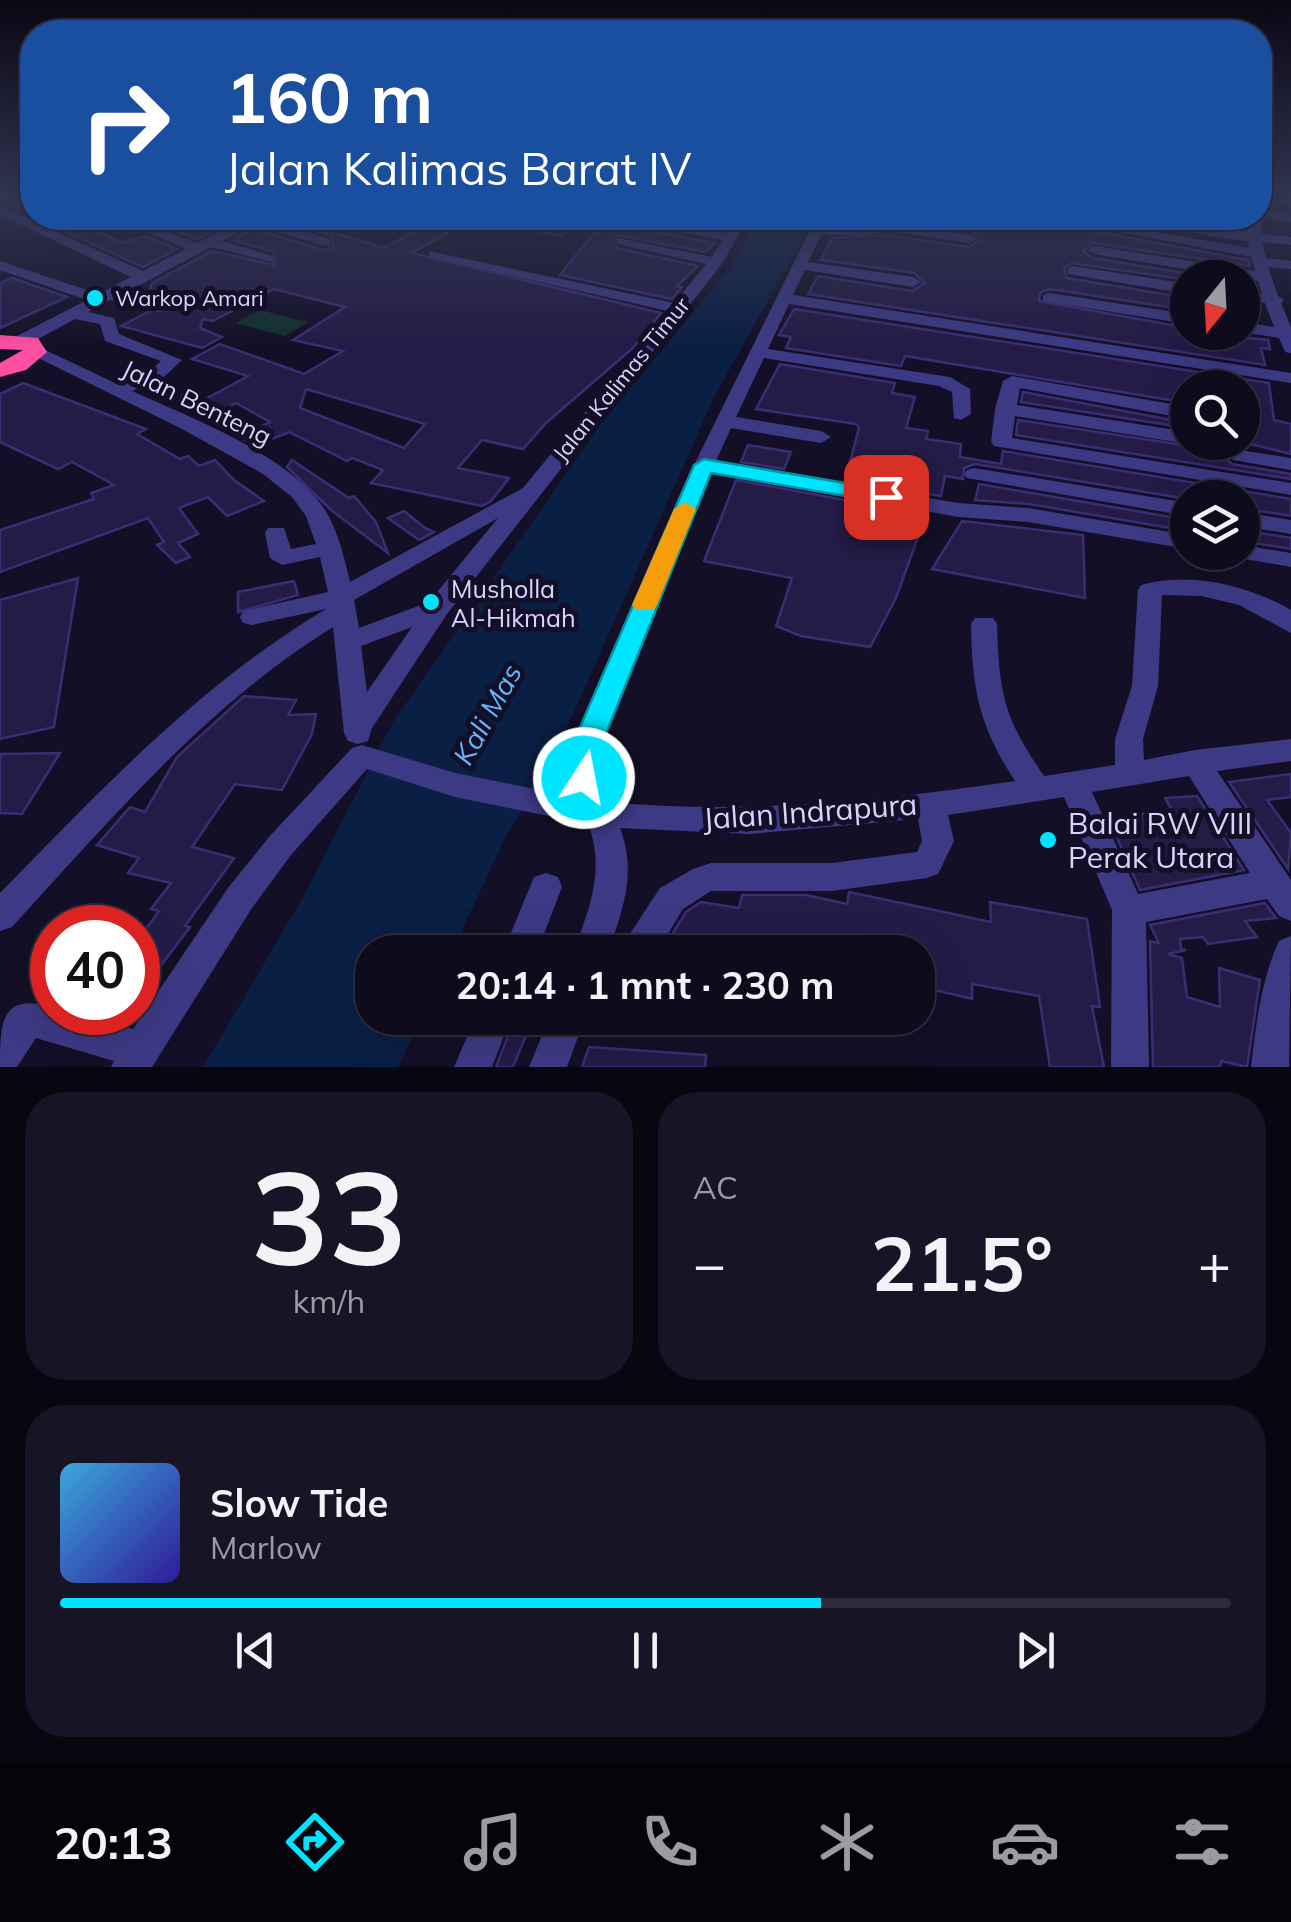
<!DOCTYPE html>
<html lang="id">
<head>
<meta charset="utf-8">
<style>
  body { margin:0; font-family:Mulish,sans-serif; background:#171425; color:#f1f3f6; height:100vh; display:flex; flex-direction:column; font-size:38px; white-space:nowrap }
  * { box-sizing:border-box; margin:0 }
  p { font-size:32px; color:#9b9ba3 }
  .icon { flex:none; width:55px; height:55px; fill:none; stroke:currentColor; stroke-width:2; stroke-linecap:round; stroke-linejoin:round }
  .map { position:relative; height:1067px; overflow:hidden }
  .side { display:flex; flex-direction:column; gap:25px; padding:25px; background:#08060f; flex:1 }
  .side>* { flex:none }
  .top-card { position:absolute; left:20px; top:20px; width:1252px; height:210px; border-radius:40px; box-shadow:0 10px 40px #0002,0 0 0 2px #2e2b3b; background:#1a4fa0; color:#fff; overflow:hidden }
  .needle { width:65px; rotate:198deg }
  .fabs { position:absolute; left:1170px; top:260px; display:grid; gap:20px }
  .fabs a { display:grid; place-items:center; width:90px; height:90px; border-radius:50%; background:#0e0b1c; box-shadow:0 10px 40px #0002,0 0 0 2px #2e2b3b; font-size:50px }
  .speed { position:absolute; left:30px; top:905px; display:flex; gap:20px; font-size:50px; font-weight:700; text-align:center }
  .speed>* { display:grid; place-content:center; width:130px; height:130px; border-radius:50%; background:#0e0b1c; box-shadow:0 10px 40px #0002,0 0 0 2px #2e2b3b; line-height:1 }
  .speed .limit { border:15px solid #d22; background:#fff; color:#111 }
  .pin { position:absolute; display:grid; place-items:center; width:85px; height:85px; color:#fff; margin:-42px; border-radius:20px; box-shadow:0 5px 15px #0006 }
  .me { position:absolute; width:110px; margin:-55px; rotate:11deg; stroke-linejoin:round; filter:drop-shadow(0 0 8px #0008) }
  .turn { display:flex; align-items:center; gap:35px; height:210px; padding:0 40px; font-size:45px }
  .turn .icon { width:130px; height:130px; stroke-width:2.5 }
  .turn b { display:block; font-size:70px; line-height:85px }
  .big { font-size:75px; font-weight:700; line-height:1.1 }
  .side .widget { flex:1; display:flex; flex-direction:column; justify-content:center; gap:15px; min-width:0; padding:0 35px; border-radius:40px; background:#171425 }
  .side .dial { align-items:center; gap:0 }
  .dial b { font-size:130px; line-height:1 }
  .song { display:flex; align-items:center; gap:30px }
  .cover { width:120px; height:120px; border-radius:15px; background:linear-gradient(135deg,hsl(200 70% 55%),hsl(250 70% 35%)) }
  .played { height:10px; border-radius:5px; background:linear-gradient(90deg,#00e5ff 65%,#2e2b3b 65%) }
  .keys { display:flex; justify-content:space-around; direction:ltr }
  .heat { display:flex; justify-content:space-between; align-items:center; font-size:55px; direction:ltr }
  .side .tiles { flex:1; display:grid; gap:25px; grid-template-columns:1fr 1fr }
  .widget:last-child { grid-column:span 2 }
  .trip { position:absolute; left:355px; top:935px; width:580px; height:100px; border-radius:40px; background:#0e0b1c; box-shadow:0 10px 40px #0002,0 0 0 2px #2e2b3b; font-weight:700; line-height:100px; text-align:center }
  .tabs { display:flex; height:160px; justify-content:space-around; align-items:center; background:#06040b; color:#9b9ba3 }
  .tabs .icon { width:70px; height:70px }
  .tabs .selected { color:#00e5ff }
  .tabs b { font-size:45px; color:#f1f3f6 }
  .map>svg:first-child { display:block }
  .green { fill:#12302f }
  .water { fill:#0a1f44 }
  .building { fill:#241b47; stroke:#3b2d73; stroke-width:2.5; fill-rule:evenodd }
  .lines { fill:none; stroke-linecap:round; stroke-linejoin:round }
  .minor { fill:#3d3a85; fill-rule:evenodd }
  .highway { fill:#ff4fa3; fill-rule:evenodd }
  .route { fill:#00e5ff; stroke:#0095a6; stroke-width:2.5 }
  .slow { fill:#f59e0b }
  .poi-dot { fill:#00e5ff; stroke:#130f26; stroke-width:4 }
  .labels { text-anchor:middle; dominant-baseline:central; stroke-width:10; stroke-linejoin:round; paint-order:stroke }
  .far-poi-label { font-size:22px; fill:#d9d4ff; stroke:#130f26; text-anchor:start }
  .far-street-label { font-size:22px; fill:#d9d4ff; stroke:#130f26 }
  .street-label { font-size:25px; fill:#d9d4ff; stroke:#130f26 }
  .poi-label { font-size:25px; fill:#d9d4ff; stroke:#130f26; text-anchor:start }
  .water-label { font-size:28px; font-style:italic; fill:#62b6ff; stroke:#130f26 }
  .near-street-label { font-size:30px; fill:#d9d4ff; stroke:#130f26 }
  .near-poi-label { font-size:30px; fill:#d9d4ff; stroke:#130f26; text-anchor:start }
</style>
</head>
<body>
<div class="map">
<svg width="1291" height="1067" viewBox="0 0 1291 1067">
  <rect width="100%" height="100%" fill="#130f26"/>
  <!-- green -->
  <path class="green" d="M 259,310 L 309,322 L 285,336 L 235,323 Z"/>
  <!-- water -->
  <path class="water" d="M 757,218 L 814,218 L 714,397 L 550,766 L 506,836 L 452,952 L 372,952 L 372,1018 L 422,1018 L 398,1067 L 203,1067 L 301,901 L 393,722 L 600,425 L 730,268 Z"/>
  <!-- building -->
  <g class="building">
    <path d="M 34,218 L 70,218 L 122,243 L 146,236 L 177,249 L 143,267 Z"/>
    <path d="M 140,218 L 238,218 L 197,239 Z"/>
    <path d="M 272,218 L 326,218 L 309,225 L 383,248 L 432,222 L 458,227 L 412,253 L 661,313 L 633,348 L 546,423 L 523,449 L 482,440 L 458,468 L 509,478 L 491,501 L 482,506 L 371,483 L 383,470 L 352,458 L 347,461 L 289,432 L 255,446 L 240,437 L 270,422 L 236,403 L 221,410 L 202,401 L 248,376 L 192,359 L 220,344 L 304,374 L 343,351 L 293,340 L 345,307 L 274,289 L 213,321 L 203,319 L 200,328 L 222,337 L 202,348 L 121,326 L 152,310 L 162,311 L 163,300 L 148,296 L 152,283 L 212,251 L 275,265 L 274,252 L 232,240 L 252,229 L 324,250 L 333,247 L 331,235 ZM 306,389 L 425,424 L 404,448 L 300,408 Z"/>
    <path d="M 551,218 L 591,218 L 560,236 L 531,229 Z"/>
    <path d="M 606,218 L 618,218 L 626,226 L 715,243 L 705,252 L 616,235 L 617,248 L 698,266 L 677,286 L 682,287 L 672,299 L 560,275 Z"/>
    <path d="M 843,218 L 1068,218 L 1067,226 L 1248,260 L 1250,266 L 1092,243 L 1083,251 L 1093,258 L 1214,278 L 1188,280 L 1072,263 L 1064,268 L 1067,278 L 1188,298 L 1188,310 L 1050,289 L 1040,293 L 1039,301 L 1188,328 L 1188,332 L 1268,340 L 1270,349 L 1261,348 L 1265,365 L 808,294 L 818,276 L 912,291 L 925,283 L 914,273 L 821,260 L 832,238 L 889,235 L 969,247 L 981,240 L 971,231 L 890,219 L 840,223 Z"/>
    <path d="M 12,278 L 67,297 L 0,328 L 0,283 Z"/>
    <path d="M 794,309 L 1269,383 L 1274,420 L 1291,424 L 1291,454 L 1242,442 L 1242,388 L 1188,388 L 1188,403 L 905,356 L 901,366 L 786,348 L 791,337 L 779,335 Z"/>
    <path d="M 780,364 L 895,383 L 892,393 L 915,397 L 906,428 L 928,431 L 926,439 L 961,444 L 960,457 L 1001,464 L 1003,451 L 1291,499 L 1291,516 L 1242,508 L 1242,498 L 1188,499 L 975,464 L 964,468 L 963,479 L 945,476 L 941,496 L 845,480 L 859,428 L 856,424 L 756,409 Z"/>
    <path d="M 23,383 L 146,429 L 137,434 L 180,459 L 188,456 L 199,466 L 215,460 L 234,480 L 264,501 L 227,516 L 208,497 L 179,508 L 198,534 L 178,543 L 190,557 L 176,563 L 157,545 L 164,542 L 148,518 L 0,572 L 0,530 L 94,499 L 91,493 L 114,485 L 72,462 L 58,469 L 0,442 L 0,394 Z"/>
    <path d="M 1023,392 L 1188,423 L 1188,428 L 1021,402 Z"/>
    <path d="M 1018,420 L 1216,450 L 1232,464 L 1291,474 L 1291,479 L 1016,435 Z"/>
    <path d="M 748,445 L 791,452 L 784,469 L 741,462 Z"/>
    <path d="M 292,460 L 349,498 L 354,496 L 376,522 L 388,553 L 331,510 L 287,467 Z"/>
    <path d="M 736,480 L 926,515 L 896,598 L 870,647 L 801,636 L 776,626 L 792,578 L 704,561 Z"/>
    <path d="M 979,484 L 1188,520 L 1188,531 L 1029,504 L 975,500 Z"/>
    <path d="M 404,511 L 425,528 L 434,532 L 419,540 L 388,518 Z"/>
    <path d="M 962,521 L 1083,535 L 1085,598 L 932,569 Z"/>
    <path d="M 1242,530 L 1291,538 L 1291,549 L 1242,541 Z"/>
    <path d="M 78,578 L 54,727 L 0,739 L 0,600 Z"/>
    <path d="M 294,581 L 298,595 L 238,612 L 238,592 Z"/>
    <path d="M 244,696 L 296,700 L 288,715 L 316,714 L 312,734 L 282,790 L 235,784 L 192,847 L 234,858 L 185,926 L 190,927 L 138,996 L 138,966 L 155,942 L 140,937 L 159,911 L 151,909 L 171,883 L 128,873 L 139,858 L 97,845 L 130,807 L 145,812 L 177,757 Z"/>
    <path d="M 60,753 L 22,814 L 0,813 L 0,754 Z"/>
    <path d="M 1291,774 L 1291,797 L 1267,800 L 1291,833 L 1288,869 L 1229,782 Z"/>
    <path d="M 1197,796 L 1244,870 L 1140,890 L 1111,824 L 1130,824 L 1125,816 L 1172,810 L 1165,798 Z"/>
    <path d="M 849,892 L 991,922 L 990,902 L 1087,919 L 1100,1007 L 1092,1006 L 1104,1067 L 1050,1067 L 1039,996 L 972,984 L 972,999 L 918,986 L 918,952 L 661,952 L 686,912 L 701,902 L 739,908 L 742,895 L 806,895 L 847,904 Z"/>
    <path d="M 1265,903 L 1276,918 L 1245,921 L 1257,937 L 1208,944 L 1203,937 L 1180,939 L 1181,949 L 1186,950 L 1168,954 L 1182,958 L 1187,997 L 1220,1007 L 1219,968 L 1260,980 L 1247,1067 L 1221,1061 L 1220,1067 L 1153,1067 L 1150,941 L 1159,943 L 1150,925 Z"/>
    <path d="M 511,1028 L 527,1033 L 513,1067 L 496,1067 Z"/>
    <path d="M 589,1047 L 706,1055 L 705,1067 L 582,1067 Z"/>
  </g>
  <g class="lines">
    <!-- minor -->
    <g class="minor">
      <path d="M 1273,198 L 1291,198 L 1291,205 L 1274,201 Z"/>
      <path d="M 0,206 L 143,271 L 186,249 L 114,218 L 131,218 L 197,243 L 245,218 L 261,218 L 330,239 L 330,245 L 325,246 L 252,225 L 222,241 L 273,256 L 273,262 L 211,247 L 123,294 L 160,302 L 160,308 L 110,300 L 88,312 L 114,318 L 119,334 L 182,360 L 163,378 L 132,391 C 191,418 296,457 328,515 C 339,535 345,560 350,582 L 523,488 L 668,311 L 429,257 L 429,251 L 674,303 L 706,264 L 618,244 L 618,238 L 712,257 L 722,240 L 627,222 L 621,218 L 646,218 L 726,233 L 736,218 L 749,218 L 721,265 L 447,614 L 372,728 L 368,741 L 358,744 L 348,741 L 344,733 L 333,627 C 207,705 112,818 12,927 L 0,931 L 0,893 C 102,789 200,684 326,609 L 252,625 L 243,623 L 240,617 L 243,611 L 328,592 L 320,557 L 282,565 L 270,558 L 265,533 L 268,528 L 284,528 L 291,549 L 316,544 L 306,516 L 292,497 L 263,474 L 182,429 L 26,352 L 35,347 L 41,348 L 117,384 L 151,370 L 161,361 L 105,341 L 100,324 L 75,319 L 27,345 L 15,345 L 15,337 L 87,300 L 0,270 L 0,261 L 99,294 L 131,277 L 0,215 ZM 498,518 L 429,602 L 359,628 L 354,600 ZM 412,627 L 367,692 L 361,646 Z"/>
      <path d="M 1260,208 L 1291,215 L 1291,223 L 1262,216 L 1262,234 L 1291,237 L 1291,245 L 1262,242 L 1266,258 L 1291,261 L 1291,269 L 1268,267 L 1278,296 L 1284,300 L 1281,303 L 1291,327 L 1291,353 L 1285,352 L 1279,338 L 1242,332 L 1242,322 L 1274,327 L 1265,303 L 1242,301 L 1242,291 L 1262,294 L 1258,281 L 1094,254 L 1087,250 L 1094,246 L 1255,271 L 1251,257 L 1068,222 L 1075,218 L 1249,248 L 1248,241 L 1213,237 L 1133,218 L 1157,218 L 1247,232 L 1249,218 L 1260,218 Z"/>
      <path d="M 816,218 L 828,218 L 825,225 L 859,228 L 889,223 L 970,235 L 977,239 L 970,243 L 889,231 L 859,236 L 822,234 L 808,262 L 913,277 L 921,282 L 913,287 L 805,270 L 793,295 L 1291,373 L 1291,383 L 789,304 L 768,349 L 950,377 L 970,389 L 971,414 L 961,420 L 954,418 L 952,392 L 939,386 L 764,358 L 736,417 L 821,431 L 831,437 L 821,443 L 731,428 L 716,461 L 958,503 L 1028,508 L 1188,535 L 1188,549 L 1028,522 L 958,517 L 711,472 L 602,741 L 601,776 L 608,802 C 746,815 880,801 1015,781 C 979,726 972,689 971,624 L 975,618 L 993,618 L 997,624 C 999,693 1004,719 1044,776 L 1115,765 L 1115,739 L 1132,686 L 1138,590 L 1141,585 C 1191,571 1247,585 1291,610 L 1291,633 L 1239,605 L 1202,596 L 1162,595 L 1158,686 L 1143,739 L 1144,760 L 1195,750 L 1291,739 L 1291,761 L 1217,771 L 1291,880 L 1291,921 L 1279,916 L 1267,899 L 1146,922 L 1149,1067 L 1111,1067 L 1112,910 L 1064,797 L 948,815 L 954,841 L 938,874 L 927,878 L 832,891 L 711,891 L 683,909 L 657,952 L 618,952 L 660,888 L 693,869 L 711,863 L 832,863 L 917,852 L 922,841 L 918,819 L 749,834 L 620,828 C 637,873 623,909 608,952 L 574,952 C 589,907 606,871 588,824 L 455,797 L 367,769 L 291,855 L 252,908 L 152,1067 L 111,1067 L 114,1061 L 36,1038 L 17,1067 L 0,1067 C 0,1024 0,992 52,1007 L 52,1012 L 72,1012 L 133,1029 L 228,888 L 269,837 L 352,748 L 362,745 L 455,773 L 576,797 L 572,776 L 574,741 L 694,465 ZM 1189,776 L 1250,873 L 1138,894 L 1092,792 Z"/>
      <path d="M 1073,266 L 1188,284 L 1188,294 L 1068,274 L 1068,268 Z"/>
      <path d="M 1049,293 L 1188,314 L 1188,324 L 1043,301 L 1043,295 Z"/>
      <path d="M 1012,376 L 1188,407 L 1188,419 L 1020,388 L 1017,405 L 1188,432 L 1188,442 L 1194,442 L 1188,444 L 1015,416 L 1012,438 L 1291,483 L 1291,495 L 994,446 L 991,442 L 995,409 L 1003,381 Z"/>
      <path d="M 1212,442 L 1235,442 L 1246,451 L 1291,458 L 1291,470 L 1233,460 Z"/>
      <path d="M 974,468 L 1188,503 L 1188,516 L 967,478 L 964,474 L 967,470 Z"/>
      <path d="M 1242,512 L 1291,520 L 1291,534 L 1242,526 Z"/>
      <path d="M 1242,545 L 1291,553 L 1291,567 L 1234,557 L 1231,552 L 1242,552 Z"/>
      <path d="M 546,873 L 558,877 L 562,887 L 537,952 L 503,952 L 534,877 Z"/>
      <path d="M 1291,936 L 1289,1067 L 1251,1067 C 1256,1025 1261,980 1279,941 Z"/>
      <path d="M 475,1018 L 511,1018 L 492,1067 L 454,1067 Z"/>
      <path d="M 549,1018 L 585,1018 L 567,1067 L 529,1067 Z"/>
    </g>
    <!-- highway -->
    <path class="highway" d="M 0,335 L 38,338 L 47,352 L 26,370 L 0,377 L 0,363 L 23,350 L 0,349 Z"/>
  </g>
  <!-- sky -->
  <linearGradient id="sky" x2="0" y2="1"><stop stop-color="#0a0815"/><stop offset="0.57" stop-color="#333752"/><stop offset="1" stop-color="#333752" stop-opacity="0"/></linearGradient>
  <rect width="1291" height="348" fill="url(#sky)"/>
  <!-- route -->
  <path class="route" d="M 704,459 L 886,490 L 897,497 L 886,503 L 711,473 L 603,741 L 594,786 L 573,786 L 569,778 L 574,741 L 694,465 Z"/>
  <!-- slow -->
  <path class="slow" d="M 685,502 L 696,509 L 657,605 L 653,610 L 636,610 L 632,605 L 674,509 Z"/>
  <!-- markers -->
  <g class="poi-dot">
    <circle cx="95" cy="298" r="10"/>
    <circle cx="431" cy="602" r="10"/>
    <circle cx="1048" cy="840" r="10"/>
  </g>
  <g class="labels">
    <!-- far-poi labels -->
    <g class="far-poi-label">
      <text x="115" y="298">Warkop Amari</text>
    </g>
    <!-- far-street labels -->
    <g class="far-street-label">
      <text transform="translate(621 379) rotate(-51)">Jalan Kalimas Timur</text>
    </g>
    <!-- street labels -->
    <g class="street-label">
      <text transform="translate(197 402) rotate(26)">Jalan Benteng</text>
    </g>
    <!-- poi labels -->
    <g class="poi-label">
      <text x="451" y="588">Musholla<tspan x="451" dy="29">Al-Hikmah</tspan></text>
    </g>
    <!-- water labels -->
    <g class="water-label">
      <text transform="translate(487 714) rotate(-61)">Kali Mas</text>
    </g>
    <!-- near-street labels -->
    <g class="near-street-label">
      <text transform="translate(810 811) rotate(-4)">Jalan Indrapura</text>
    </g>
    <!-- near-poi labels -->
    <g class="near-poi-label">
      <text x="1068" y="823">Balai RW VIII<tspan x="1068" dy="34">Perak Utara</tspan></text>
    </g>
  </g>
</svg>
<div class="fabs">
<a><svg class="needle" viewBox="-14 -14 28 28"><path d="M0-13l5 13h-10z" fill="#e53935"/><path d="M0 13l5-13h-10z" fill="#9b9ba3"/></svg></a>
<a><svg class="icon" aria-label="search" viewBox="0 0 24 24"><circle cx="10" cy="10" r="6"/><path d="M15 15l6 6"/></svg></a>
<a><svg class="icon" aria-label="layers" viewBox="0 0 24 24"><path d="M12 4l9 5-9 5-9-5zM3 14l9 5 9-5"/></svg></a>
</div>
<div class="speed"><div class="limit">40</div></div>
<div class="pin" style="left:886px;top:497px;background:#d93025"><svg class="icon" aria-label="arrive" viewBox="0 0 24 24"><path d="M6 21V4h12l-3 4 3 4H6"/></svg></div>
<svg class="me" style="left:584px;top:778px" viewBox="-20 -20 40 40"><circle r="17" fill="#00e5ff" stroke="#fff" stroke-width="3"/><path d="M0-11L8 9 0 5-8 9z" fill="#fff"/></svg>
<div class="trip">20:14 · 1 mnt · 230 m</div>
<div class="top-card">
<div class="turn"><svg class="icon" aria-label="right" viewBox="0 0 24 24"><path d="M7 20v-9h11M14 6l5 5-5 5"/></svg><div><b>160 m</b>Jalan Kalimas Barat IV</div></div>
</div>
</div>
<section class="side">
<div class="tiles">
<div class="widget dial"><b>33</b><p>km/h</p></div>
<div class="widget"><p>AC</p>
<div class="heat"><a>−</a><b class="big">21.5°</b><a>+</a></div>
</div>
<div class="widget">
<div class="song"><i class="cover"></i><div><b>Slow Tide</b><p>Marlow</p></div></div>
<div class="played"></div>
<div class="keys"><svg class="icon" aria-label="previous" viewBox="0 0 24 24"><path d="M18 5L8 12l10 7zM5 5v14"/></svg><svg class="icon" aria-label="pause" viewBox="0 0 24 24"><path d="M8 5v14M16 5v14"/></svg><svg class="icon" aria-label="next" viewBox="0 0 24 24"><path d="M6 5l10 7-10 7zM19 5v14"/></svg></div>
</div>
</div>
</section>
<nav class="tabs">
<b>20:13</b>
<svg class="icon selected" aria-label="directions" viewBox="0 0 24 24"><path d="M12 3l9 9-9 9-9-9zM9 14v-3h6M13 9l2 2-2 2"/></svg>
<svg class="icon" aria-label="music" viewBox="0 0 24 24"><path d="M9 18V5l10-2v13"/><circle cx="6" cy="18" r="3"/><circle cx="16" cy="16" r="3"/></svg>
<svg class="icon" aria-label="phone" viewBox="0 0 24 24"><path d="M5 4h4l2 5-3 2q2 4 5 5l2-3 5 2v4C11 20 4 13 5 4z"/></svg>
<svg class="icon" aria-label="climate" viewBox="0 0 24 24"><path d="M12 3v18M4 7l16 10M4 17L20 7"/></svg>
<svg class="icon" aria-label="car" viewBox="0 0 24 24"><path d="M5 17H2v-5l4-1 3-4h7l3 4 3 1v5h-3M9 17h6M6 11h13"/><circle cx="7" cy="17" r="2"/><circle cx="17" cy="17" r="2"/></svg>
<svg class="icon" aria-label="filters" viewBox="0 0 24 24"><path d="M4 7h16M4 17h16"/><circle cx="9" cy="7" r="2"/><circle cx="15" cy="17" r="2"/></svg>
</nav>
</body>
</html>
